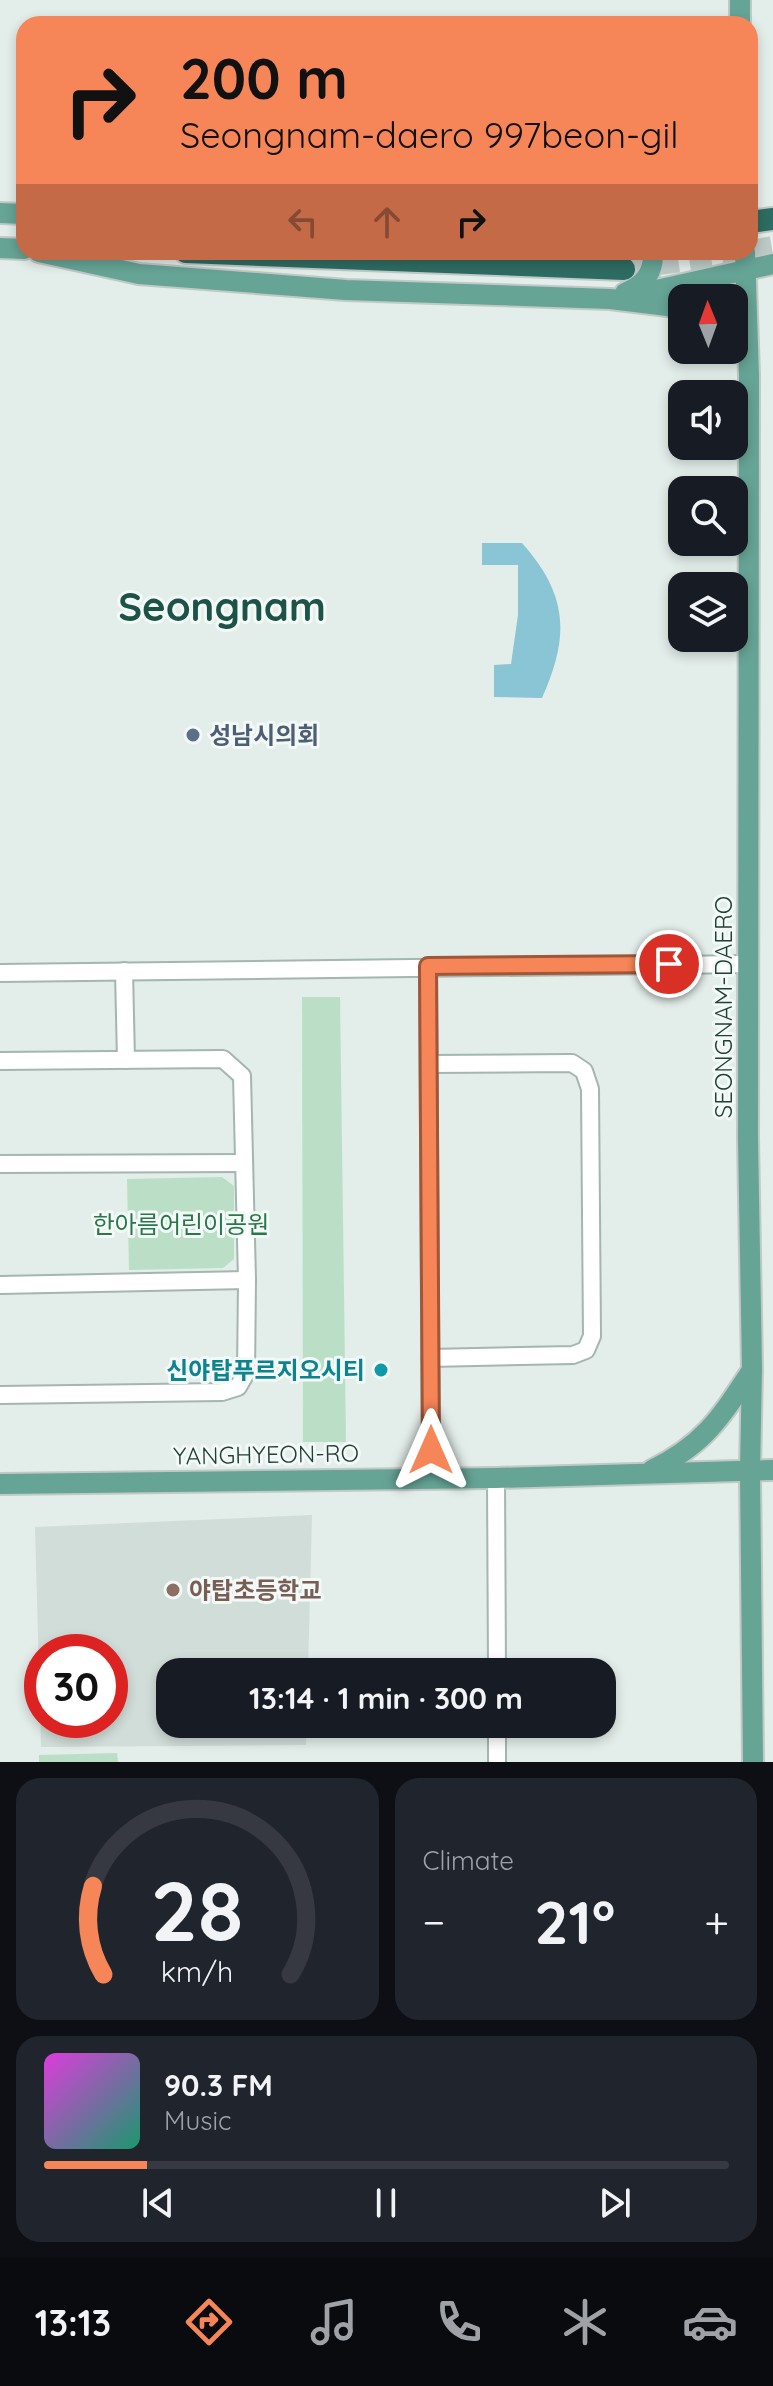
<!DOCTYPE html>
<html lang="en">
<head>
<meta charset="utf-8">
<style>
  body { margin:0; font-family:Quicksand,"Noto Sans KR",sans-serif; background:#20242c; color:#f1f3f6; height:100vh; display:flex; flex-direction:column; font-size:30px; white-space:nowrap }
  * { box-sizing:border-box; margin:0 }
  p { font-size:26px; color:#9ea1a6 }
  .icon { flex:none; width:44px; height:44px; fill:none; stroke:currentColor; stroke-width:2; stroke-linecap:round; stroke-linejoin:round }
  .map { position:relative; height:1762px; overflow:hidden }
  .details { display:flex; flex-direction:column; gap:16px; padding:16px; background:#0d0f14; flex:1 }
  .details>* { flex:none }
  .banner { position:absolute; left:16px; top:16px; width:742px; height:244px; border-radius:24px; box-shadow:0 4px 12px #0003; background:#f68558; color:#111; overflow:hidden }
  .needle { width:52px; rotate:359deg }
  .fabs { position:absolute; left:668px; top:284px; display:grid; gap:16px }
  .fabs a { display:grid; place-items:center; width:80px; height:80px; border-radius:16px; background:#171b24; box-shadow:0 4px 12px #0003; font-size:40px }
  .speed { position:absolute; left:24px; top:1634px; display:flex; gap:16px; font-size:40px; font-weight:700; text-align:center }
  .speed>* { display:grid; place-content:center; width:104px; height:104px; border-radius:50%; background:#171b24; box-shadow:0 4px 12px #0003; line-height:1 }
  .speed .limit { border:12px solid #d22; background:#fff; color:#111 }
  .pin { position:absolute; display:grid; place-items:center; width:68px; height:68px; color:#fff; margin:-34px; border:4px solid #fff; border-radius:50%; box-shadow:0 2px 8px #0007 }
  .me { position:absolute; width:88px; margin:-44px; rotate:0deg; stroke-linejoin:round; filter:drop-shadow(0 0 6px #0008) }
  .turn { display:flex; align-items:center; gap:28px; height:168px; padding:0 32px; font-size:36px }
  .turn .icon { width:104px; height:104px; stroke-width:2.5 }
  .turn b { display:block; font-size:56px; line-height:68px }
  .lanes { display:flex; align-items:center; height:76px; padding:0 32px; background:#0003; justify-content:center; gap:40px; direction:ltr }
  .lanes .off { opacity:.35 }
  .big { font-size:60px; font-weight:700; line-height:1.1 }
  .details .tile { flex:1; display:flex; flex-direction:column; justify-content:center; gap:12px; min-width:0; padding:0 28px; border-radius:24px; background:#20242c }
  .details .dial { align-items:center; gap:0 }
  .dial svg { height:208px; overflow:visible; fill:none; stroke:#363941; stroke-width:7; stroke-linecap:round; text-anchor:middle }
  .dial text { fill:#f1f3f6; stroke:none }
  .song { display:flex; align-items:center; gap:24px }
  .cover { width:96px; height:96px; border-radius:12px; background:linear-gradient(135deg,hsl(300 70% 55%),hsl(160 70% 35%)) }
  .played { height:8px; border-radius:4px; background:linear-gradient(90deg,#f68558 15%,#363941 15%) }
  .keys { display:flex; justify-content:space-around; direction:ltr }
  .heat { display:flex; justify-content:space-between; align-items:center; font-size:44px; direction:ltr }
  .details .tiles { flex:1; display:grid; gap:16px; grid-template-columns:1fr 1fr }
  .tile:last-child { grid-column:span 2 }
  .trip { position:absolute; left:156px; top:1658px; width:460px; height:80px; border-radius:24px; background:#171b24; box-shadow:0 4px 12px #0003; font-weight:700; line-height:80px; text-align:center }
  .menu { display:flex; height:128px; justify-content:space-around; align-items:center; background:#090b0e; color:#9ea1a6 }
  .menu .icon { width:56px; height:56px }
  .menu .selected { color:#f68558 }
  .menu b { font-size:36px; color:#f1f3f6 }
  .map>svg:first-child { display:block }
  .built { fill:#d1ddd8; fill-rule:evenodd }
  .green { fill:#bbdfc6 }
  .water { fill:#89c5d4 }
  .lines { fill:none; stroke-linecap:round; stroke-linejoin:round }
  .highway-tunnel { stroke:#bccac6; stroke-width:22; stroke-dasharray:22 11; stroke-linecap:butt }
  .minor-casing { stroke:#a5b5b0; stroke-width:20 }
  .major-casing { stroke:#c1c9c7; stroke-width:24 }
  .highway-casing { stroke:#c1c9c7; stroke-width:26 }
  .minor { stroke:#fff; stroke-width:16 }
  .major { stroke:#66a496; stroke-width:20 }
  .highway { stroke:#2d6c62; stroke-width:22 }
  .route-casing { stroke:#a05639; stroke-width:20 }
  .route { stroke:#f68558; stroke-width:14 }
  .service-dot { fill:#5c6f8a; stroke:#f3f9f7; stroke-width:3 }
  .culture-dot { fill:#0f9aa8; stroke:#f3f9f7; stroke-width:3 }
  .education-dot { fill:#8d6e63; stroke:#f3f9f7; stroke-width:3 }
  .labels { text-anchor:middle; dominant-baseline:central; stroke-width:6; stroke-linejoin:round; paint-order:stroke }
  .service-label { font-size:24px; font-weight:bold; fill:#4e5e75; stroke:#f3f9f7; text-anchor:start }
  .street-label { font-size:24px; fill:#223f38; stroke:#f3f9f7 }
  .park-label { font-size:24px; fill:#2a774b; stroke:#f3f9f7 }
  .culture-label { font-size:24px; font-weight:bold; fill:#0d838f; stroke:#f3f9f7; text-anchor:end }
  .education-label { font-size:24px; font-weight:bold; fill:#785e54; stroke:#f3f9f7; text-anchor:start }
  .town-label { font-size:40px; font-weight:bold; fill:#1d5247; stroke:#f3f9f7 }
</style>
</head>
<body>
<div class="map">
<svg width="773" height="1762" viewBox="0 0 773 1762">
  <rect width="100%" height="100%" fill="#e3ede9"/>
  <!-- built -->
  <path class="built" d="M 312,1515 L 308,1672 L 170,1672 L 170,1724 L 307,1724 L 306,1745 L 41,1747 L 35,1527 ZM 42,1652 L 110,1652 L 110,1720 L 42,1720 Z"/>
  <!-- green -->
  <g class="green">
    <path d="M 302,997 L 340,997 L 346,1442 L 303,1442 Z"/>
    <path d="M 222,1177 L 234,1186 L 234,1259 L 223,1268 L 129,1270 L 127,1179 Z"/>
    <path d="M 117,1753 L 118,1762 L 39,1762 L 39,1755 Z"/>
  </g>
  <!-- water -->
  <path class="water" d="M 482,543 L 522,543 C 568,595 570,635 542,698 L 494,697 L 494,665 L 511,664 L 518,615 L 518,565 L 482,565 Z"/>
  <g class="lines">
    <!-- highway-tunnel -->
    <g class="highway-tunnel">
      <path d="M 750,251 L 773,247"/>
      <path d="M 624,269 L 746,252"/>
    </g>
    <defs>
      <g id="minor">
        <path d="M 428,966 L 431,1478"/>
        <path d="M 124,971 L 126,1060"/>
        <path d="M 0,973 L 749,964"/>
        <path d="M 0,1061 L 223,1059 L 242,1076 L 247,1280 L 246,1373 L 238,1387 L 222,1392 L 0,1395"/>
        <path d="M 429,1064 L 572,1063 L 584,1071 L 590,1089 L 592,1336 L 586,1350 L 573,1355 L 430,1358"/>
        <path d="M 0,1164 L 244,1163"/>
        <path d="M 0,1285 L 247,1280"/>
        <path d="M 496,1478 L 497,1672"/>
        <path d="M 497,1724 L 497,1762"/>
      </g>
      <g id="major">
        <path d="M 740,0 L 740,24"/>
        <path d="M 0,213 L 24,214"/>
        <path d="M 0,248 L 24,249"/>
        <path d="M 39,252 L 139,274 L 346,290 L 610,299 L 668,306 L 682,311"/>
        <path d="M 745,252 L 749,376 L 748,1138 L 752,1369 L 750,1471 L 753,1762"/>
        <path d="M 625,293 C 644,285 654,273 653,252"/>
        <path d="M 634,295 L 773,264"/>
        <path d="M 652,1470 C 705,1444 721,1417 752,1370"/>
        <path d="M 0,1484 L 496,1478 L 773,1470"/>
      </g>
      <g id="highway">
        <path d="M 750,222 L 773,219"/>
        <path d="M 186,252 L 624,269"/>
      </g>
    </defs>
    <!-- minor casing -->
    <use href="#minor" class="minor-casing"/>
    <!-- major casing -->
    <use href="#major" class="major-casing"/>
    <!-- highway casing -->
    <use href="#highway" class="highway-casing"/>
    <!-- minor -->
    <use href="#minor" class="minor"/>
    <!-- major -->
    <use href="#major" class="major"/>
    <!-- highway -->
    <use href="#highway" class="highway"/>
  </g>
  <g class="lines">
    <defs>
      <path id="route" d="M 431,1450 L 428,966 L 669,964"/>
    </defs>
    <!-- route casing -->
    <use href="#route" class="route-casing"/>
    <!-- route -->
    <use href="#route" class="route"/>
  </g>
  <!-- markers -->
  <circle class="service-dot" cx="193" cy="735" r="8"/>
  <circle class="culture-dot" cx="381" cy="1370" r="8"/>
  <circle class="education-dot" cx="173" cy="1590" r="8"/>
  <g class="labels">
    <!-- service labels -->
    <g class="service-label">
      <text x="209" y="735">성남시의회</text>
    </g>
    <!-- street labels -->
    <g class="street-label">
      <text transform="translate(723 1007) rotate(-90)">SEONGNAM-DAERO</text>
      <text transform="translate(266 1454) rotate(-1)">YANGHYEON-RO</text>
    </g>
    <!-- park labels -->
    <g class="park-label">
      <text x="181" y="1224">한아름어린이공원</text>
    </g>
    <!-- culture labels -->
    <g class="culture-label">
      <text x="365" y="1370">신야탑푸르지오시티</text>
    </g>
    <!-- education labels -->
    <g class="education-label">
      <text x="189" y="1590">야탑초등학교</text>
    </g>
    <!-- town labels -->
    <g class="town-label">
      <text x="222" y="606">Seongnam</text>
    </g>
  </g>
</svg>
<div class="fabs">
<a><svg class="needle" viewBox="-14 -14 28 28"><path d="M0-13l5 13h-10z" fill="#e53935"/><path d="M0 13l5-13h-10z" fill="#9ea1a6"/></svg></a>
<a><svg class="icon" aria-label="sound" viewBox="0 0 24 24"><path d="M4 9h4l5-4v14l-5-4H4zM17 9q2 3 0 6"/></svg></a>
<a><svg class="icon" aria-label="search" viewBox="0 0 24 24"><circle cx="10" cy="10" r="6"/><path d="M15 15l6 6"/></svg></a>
<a><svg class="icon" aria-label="layers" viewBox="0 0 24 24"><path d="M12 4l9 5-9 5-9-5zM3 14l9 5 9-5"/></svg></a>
</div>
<div class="speed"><div class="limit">30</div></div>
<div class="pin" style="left:669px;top:964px;background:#d93025"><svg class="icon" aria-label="arrive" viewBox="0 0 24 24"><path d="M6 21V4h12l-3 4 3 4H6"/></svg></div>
<svg class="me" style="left:431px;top:1450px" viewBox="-20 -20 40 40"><path d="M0-17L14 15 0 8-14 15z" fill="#f68558" stroke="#fff" stroke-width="4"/></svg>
<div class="trip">13:14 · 1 min · 300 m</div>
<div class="banner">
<div class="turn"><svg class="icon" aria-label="right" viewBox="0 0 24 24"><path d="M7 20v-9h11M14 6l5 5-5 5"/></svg><div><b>200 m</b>Seongnam-daero 997beon-gil</div></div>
<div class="lanes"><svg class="icon off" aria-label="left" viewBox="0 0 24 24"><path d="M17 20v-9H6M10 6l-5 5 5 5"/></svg><svg class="icon off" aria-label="ahead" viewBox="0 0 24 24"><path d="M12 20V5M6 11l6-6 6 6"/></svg><svg class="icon" aria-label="right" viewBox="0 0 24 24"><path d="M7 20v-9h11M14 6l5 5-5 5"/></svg></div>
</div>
</div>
<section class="details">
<div class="tiles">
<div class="tile dial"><svg viewBox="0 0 100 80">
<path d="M14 69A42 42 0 1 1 86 69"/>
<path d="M14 69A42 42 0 0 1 10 35" stroke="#f68558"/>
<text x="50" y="56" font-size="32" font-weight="700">28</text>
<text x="50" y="72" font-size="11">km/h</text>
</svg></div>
<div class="tile"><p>Climate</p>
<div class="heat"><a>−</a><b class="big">21°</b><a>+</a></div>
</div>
<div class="tile">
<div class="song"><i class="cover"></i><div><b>90.3 FM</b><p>Music</p></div></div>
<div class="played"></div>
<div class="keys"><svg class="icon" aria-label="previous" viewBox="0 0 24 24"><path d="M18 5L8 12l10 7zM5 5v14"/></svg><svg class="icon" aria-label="pause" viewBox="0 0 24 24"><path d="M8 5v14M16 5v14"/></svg><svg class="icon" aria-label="next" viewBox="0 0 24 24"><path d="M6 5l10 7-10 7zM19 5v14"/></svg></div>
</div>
</div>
</section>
<nav class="menu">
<b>13:13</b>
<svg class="icon selected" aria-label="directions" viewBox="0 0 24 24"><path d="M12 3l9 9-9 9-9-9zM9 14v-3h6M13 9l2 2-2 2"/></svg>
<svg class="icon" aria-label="music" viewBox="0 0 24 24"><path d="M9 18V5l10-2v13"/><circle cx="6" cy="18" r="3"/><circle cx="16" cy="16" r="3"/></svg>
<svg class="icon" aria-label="phone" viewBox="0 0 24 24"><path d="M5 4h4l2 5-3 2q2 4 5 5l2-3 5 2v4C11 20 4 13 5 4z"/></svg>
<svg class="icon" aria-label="climate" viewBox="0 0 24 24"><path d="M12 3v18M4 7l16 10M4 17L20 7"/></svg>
<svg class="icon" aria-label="car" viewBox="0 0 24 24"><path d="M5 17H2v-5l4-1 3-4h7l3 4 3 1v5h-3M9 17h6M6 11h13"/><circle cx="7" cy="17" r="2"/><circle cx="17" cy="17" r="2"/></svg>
</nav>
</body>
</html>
